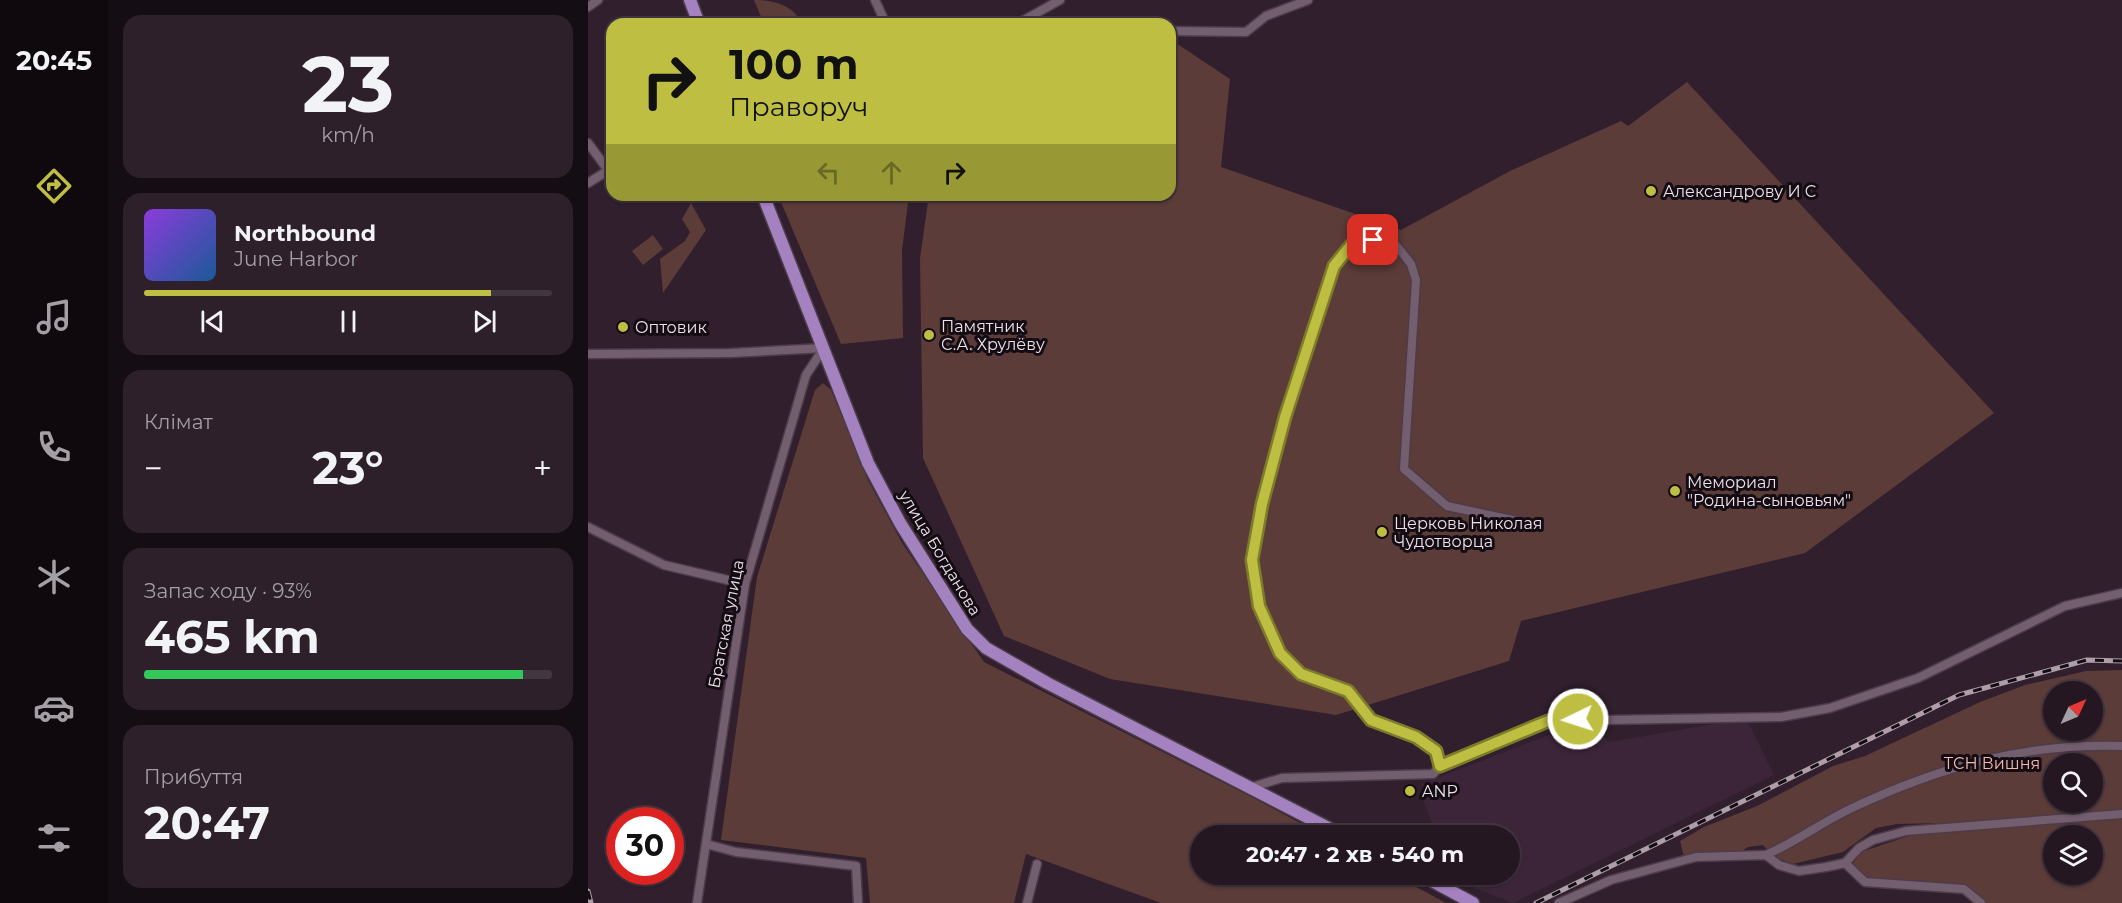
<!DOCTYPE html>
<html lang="uk">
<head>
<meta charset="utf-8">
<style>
  body { margin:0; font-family:Montserrat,sans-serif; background:#2d202a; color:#f1f3f6; height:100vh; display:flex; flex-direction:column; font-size:22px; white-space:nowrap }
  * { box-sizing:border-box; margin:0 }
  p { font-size:20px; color:#a39fa5 }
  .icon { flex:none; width:33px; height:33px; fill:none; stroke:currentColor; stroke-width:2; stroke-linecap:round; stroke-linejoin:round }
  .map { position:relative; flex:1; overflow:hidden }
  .side { display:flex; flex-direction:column; gap:15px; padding:15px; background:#140d13; width:480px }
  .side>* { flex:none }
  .guide { position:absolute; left:18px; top:18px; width:570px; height:183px; border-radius:18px; box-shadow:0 2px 4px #0004,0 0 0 2px #423640; background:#bebf42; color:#111; overflow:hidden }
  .needle { width:39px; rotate:46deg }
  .fabs { position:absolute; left:1455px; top:681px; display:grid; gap:12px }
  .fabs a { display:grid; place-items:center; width:60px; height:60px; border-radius:50%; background:#251722; box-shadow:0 2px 4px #0004,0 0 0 2px #423640; font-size:30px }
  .speed { position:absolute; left:18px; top:807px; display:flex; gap:12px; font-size:30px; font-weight:700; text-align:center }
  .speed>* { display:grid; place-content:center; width:78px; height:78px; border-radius:50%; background:#251722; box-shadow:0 2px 4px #0004,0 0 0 2px #423640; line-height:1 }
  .speed .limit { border:9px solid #d22; background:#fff; color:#111 }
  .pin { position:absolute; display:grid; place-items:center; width:51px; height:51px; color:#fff; margin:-26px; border-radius:12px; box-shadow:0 3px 9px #0006 }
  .me { position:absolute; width:66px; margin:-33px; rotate:266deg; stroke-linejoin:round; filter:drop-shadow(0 0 4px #0008) }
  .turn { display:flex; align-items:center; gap:21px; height:126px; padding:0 24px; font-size:27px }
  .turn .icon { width:78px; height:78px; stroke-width:2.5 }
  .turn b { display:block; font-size:42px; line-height:51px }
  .lanes { display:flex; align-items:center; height:57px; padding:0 24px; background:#0003; justify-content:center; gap:30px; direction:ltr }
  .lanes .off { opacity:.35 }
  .big { font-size:45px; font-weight:700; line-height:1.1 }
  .side .widget { flex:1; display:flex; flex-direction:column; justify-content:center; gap:9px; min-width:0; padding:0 21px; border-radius:18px; background:#2d202a }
  .side .dial { align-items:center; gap:0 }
  .dial b { font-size:78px; line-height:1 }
  .song { display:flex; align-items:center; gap:18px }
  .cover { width:72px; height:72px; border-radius:9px; background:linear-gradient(135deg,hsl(270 70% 55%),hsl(210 70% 35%)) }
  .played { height:6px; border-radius:3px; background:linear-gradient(90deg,#bebf42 85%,#423640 85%) }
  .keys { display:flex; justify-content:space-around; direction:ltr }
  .heat { display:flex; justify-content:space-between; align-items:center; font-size:33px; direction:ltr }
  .charge { height:9px; border-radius:4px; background:linear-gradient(90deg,#34c759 93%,#423640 0) }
  .trip { position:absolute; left:602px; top:825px; width:330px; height:60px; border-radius:30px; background:#251722; box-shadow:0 2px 4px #0004,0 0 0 2px #423640; font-weight:700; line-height:60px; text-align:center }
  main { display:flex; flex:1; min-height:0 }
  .dock { display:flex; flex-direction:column; width:108px; justify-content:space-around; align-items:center; background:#0f090e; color:#a39fa5 }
  .dock .icon { width:42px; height:42px }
  .dock .selected { color:#bebf42 }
  .dock b { font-size:27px; color:#f1f3f6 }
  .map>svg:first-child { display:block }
  .built { fill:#3d2539 }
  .green { fill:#5c3c38; fill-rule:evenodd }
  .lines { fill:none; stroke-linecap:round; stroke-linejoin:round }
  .street-casing { stroke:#4c3c49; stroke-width:11 }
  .primary-casing { stroke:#4c3c49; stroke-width:15 }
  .street { stroke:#735e6f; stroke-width:8 }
  .primary { stroke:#a481bf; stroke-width:12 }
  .rail-casing { stroke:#ad9eaa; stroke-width:5 }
  .rail { stroke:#140c13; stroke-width:3; stroke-dasharray:9; stroke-linecap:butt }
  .route-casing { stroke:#7c7c2b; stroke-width:15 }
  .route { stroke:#bebf42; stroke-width:10 }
  .poi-dot { fill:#bebf42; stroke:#140c13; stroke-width:2 }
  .labels { text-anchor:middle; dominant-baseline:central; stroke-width:6; stroke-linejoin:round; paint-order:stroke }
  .poi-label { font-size:16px; fill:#eee1eb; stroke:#140c13; text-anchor:start }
  .street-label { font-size:16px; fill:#eee1eb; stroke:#140c13 }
  .park-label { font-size:16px; fill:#f8b8af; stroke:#140c13 }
</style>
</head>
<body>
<main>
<nav class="dock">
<b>20:45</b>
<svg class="icon selected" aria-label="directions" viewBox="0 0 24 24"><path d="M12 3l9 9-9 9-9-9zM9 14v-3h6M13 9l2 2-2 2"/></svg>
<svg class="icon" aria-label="music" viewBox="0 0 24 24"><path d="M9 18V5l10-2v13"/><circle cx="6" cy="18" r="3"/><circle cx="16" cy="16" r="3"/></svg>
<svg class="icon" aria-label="phone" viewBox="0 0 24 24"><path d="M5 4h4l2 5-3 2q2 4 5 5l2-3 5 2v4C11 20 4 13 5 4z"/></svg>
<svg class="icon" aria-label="climate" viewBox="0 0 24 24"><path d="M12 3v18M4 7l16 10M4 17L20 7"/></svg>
<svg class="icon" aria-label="car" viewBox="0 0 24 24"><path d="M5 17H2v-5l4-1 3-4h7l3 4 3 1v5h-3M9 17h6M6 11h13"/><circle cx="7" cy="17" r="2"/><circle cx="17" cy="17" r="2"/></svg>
<svg class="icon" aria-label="filters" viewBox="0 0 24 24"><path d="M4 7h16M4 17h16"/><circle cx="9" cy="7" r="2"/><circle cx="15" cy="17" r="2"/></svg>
</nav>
<section class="side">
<div class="widget dial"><b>23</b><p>km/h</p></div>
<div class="widget">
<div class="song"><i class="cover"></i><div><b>Northbound</b><p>June Harbor</p></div></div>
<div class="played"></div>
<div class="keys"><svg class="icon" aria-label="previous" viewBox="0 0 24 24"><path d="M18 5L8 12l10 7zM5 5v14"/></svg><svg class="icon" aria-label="pause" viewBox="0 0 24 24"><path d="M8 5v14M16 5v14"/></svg><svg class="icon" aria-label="next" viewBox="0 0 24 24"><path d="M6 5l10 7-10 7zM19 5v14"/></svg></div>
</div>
<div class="widget"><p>Клімат</p>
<div class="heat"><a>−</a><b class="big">23°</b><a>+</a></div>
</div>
<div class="widget"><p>Запас ходу · 93%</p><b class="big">465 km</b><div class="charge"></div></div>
<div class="widget"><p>Прибуття</p><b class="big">20:47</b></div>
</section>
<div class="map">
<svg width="1534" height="903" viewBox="0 0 1534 903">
  <rect width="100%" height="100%" fill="#311f2e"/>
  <!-- built -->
  <path class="built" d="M 1149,720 L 1159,720 L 1186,775 L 925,903 L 867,880 L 865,875 L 921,874 L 921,836 L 849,835 L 835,800 L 839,798 L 833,784 L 982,727 L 1001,725 L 1022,742 Z"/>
  <!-- green -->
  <g class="green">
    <path d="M 166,0 C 184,0 207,5 213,24 L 176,24 Z"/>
    <path d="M 582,39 L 642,79 L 633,167 L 813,230 L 922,171 L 1033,121 L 1040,126 L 1099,82 L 1406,413 L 1217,553 L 933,621 L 921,661 L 748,715 L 522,679 L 416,636 L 335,458 L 332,258 L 341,195 L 582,195 Z"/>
    <path d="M 190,195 L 321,195 L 314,250 L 315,338 L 253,344 Z"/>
    <path d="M 103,203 L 118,230 L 75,293 L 72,259 L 97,241 L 102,232 L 94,219 Z"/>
    <path d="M 65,235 L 75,249 L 55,265 L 44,251 Z"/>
    <path d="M 235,383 L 243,390 L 280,480 L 314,543 L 396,662 L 664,797 L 734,835 L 612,836 L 612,874 L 806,875 L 858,903 L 573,903 L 438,854 L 426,903 L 282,903 L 278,858 L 133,840 L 169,577 L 227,390 Z"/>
    <path d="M 1534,670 L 1534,812 L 1403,822 L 1309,824 L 1288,828 L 1255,852 L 1205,864 L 1186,857 L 1175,845 L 1160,847 L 1147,855 L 1096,857 L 1092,841 L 1116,827 L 1169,806 L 1245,766 L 1277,756 L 1392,702 L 1437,685 L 1498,671 ZM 1466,692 L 1504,692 L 1504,730 L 1466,730 ZM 1466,764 L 1504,764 L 1504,802 L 1466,802 Z"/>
    <path d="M 1534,817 L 1534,903 L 1398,903 L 1377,887 L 1280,879 L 1264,865 L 1273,852 L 1332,832 ZM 1466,836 L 1504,836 L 1504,874 L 1466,874 Z"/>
  </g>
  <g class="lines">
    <defs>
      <g id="street">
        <path d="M 287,0 L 298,24"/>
        <path d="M 0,7 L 10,0"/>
        <path d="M 429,24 L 472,0"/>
        <path d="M 582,31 L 658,32 L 678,16 L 720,0"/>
        <path d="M 0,143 L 20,170"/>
        <path d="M 0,183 L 24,168"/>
        <path d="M 0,354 L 143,353 L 236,348"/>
        <path d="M 0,527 L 76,565 L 157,584"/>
        <path d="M 852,766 L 960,721 L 1193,717 L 1242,708 L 1330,678 L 1477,606 L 1534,593"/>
        <path d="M 664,787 L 694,778 L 845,774 L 852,766 L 848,751 L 828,737 L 783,720 L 760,691 L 713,674 L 692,653 L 671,606 L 664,560 L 674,504 L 697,417 L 746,266 L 763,245 L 785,240 L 808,245 L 823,264 L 828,280 L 816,469 L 859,506 L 934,522"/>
        <path d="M 118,844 L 148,852 L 268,866 L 270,903"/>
        <path d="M 1178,855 C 1207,842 1233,823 1262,809 C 1351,767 1435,743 1534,746"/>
        <path d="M 1257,863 L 1277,882 L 1376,889 L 1393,903"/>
        <path d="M 109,903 L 157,584 L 218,375 L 236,348"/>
        <path d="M 439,903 L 449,864"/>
        <path d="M 971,903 L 1023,880 L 1108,857 L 1178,855 L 1191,865 L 1211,871 L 1238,867 L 1257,863 L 1271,848 L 1285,840 L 1318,831 L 1534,814"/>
      </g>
      <g id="primary">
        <path d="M 102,0 L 111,24"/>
        <path d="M 175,195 L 280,463 L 312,523 L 379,629 L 398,648 L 459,683 L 756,836"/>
        <path d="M 831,874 L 885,903"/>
      </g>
    </defs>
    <!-- street casing -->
    <use href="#street" class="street-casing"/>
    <!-- primary casing -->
    <use href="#primary" class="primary-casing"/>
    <!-- street -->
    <use href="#street" class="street"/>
    <!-- primary -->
    <use href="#primary" class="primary"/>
    <defs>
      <g id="rail">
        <path d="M 0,891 L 3,903"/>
        <path d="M 948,903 L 1371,695 L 1499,660 L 1534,661"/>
      </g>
    </defs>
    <!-- rail casing -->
    <use href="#rail" class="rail-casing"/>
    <!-- rail -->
    <use href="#rail" class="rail"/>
  </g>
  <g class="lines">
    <defs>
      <path id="route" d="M 785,240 L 763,245 L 746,266 L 697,417 L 674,504 L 664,560 L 671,606 L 692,653 L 713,674 L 760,691 L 783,720 L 828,737 L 848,751 L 852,766 L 960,721 L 990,719"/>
    </defs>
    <!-- route casing -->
    <use href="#route" class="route-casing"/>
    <!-- route -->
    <use href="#route" class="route"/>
  </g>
  <!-- markers -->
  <g class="poi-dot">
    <circle cx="1063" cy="191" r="6"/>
    <circle cx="35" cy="327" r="6"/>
    <circle cx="341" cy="335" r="6"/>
    <circle cx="1087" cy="491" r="6"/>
    <circle cx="794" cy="532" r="6"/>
    <circle cx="822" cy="791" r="6"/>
  </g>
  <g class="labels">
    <!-- poi labels -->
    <g class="poi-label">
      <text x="1075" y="191">Александрову И С</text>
      <text x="353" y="326">Памятник<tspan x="353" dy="18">С.А. Хрулёву</tspan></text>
      <text x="47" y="327">Оптовик</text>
      <text x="1099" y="482">Мемориал<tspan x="1099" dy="18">"Родина-сыновьям"</tspan></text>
      <text x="806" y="523">Церковь Николая<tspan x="806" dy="18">Чудотворца</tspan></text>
      <text x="834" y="791">ANP</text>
    </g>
    <!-- street labels -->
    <g class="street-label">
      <text transform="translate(352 553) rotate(59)">улица Богданова</text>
      <text transform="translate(138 624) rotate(-79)">Братская улица</text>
    </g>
    <!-- park labels -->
    <g class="park-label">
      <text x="1404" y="763">ТСН Вишня</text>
    </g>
  </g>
</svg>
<div class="fabs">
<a><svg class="needle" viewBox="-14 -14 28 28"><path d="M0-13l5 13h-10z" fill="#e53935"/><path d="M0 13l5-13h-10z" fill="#a39fa5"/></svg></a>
<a><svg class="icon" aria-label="search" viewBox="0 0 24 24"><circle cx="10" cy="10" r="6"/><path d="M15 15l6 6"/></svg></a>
<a><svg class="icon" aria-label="layers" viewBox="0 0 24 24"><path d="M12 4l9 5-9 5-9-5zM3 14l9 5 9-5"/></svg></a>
</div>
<div class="speed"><div class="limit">30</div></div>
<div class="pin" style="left:785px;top:240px;background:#d93025"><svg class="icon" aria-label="arrive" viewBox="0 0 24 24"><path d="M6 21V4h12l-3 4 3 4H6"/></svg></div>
<svg class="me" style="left:990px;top:719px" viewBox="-20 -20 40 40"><circle r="17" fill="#bebf42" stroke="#fff" stroke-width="3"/><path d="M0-11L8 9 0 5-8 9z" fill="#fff"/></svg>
<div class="trip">20:47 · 2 хв · 540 m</div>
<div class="guide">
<div class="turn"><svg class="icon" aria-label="right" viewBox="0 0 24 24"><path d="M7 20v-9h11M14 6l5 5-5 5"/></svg><div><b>100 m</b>Праворуч</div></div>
<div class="lanes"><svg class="icon off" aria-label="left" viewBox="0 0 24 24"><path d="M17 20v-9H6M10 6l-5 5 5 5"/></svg><svg class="icon off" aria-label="ahead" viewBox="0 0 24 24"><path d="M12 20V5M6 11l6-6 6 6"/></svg><svg class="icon" aria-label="right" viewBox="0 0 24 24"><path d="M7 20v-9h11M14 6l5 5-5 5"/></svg></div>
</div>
</div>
</main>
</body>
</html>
